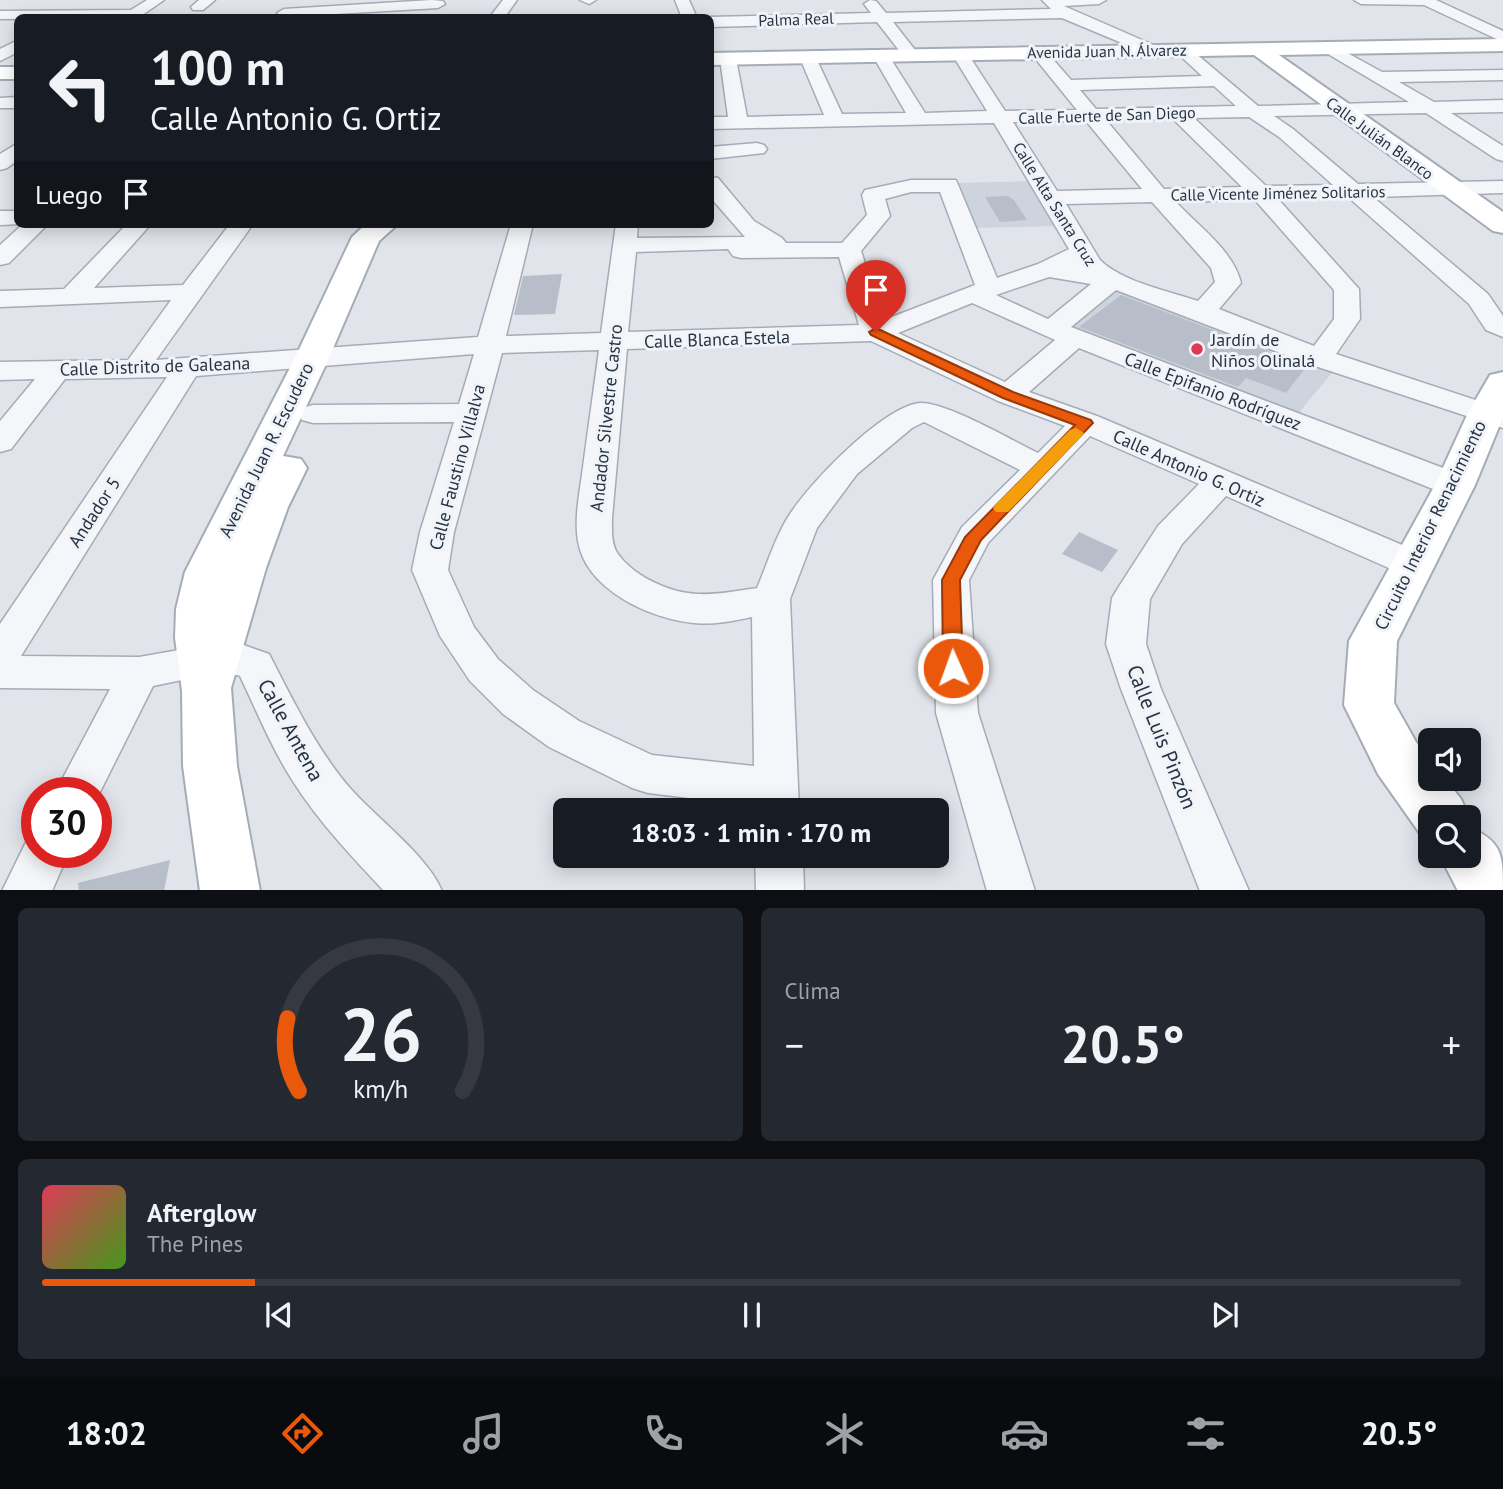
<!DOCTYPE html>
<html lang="es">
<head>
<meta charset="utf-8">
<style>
  body { margin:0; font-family:"PT Sans",sans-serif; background:#242831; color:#f1f3f6; height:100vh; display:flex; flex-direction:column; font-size:26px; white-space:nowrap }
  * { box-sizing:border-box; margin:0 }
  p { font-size:23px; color:#9ea1a6 }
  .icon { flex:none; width:38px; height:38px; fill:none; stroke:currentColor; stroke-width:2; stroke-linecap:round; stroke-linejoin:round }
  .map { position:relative; height:890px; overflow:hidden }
  .side { display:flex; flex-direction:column; gap:18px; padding:18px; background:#0d0f14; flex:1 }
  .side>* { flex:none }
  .guide { position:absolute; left:14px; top:14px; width:700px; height:214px; border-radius:10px; box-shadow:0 4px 18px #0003; background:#171b24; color:#f1f3f6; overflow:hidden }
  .fabs { position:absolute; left:1418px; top:728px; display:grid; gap:14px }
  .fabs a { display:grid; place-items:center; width:63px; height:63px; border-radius:10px; background:#171b24; box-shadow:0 4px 18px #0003; font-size:35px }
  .speed { position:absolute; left:21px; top:777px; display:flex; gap:14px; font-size:35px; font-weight:700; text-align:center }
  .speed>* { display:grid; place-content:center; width:91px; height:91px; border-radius:50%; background:#171b24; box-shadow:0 4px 18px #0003; line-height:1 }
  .speed .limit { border:10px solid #d22; background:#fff; color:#111 }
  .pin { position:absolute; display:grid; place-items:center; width:60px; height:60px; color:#fff; margin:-72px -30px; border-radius:50% 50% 50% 0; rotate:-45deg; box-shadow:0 0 7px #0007 }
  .pin .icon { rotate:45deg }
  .me { position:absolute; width:77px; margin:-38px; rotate:358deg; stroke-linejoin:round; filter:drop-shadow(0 0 5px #0008) }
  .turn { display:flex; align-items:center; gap:24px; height:147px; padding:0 21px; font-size:32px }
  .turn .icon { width:91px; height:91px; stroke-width:2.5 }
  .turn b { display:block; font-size:49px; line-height:60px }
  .then { display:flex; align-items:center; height:66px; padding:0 21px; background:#0003; gap:14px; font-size:26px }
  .big { font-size:52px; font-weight:600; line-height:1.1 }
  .side .tile { flex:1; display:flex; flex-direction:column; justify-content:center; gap:10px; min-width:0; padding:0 24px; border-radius:10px; background:#242831 }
  .side .dial { align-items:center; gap:0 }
  .dial svg { height:182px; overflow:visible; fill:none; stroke:#363941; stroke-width:7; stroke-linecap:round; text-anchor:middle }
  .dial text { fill:#f1f3f6; stroke:none }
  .song { display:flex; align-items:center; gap:21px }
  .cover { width:84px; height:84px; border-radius:10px; background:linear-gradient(135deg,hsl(350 70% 55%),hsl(100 70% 35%)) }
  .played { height:7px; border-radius:4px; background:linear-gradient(90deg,#ea580c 15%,#363941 15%) }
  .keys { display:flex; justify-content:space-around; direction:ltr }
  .heat { display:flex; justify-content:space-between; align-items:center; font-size:38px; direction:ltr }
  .side .tiles { flex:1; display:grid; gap:18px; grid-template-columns:1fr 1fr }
  .tile:last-child { grid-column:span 2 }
  .trip { position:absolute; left:553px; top:798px; width:396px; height:70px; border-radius:10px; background:#171b24; box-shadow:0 4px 18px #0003; font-weight:600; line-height:70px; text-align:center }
  .dock { display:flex; height:112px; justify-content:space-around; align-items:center; background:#090b0e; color:#9ea1a6 }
  .dock .icon { width:49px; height:49px }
  .dock .current { color:#ea580c }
  .dock b { font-size:32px; color:#f1f3f6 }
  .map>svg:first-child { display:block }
  .built { fill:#ced4dd }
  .building { fill:#b7bec9 }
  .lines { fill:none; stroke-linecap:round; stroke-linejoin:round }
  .minor-casing { stroke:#a5acb6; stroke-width:3 }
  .secondary-casing { stroke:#a5acb6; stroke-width:4 }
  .minor { fill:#f4f6f9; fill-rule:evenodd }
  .secondary { fill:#fff; fill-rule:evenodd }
  .route { fill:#ea580c; stroke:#983908; stroke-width:2 }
  .slow { fill:#f59e0b }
  .poi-dot { fill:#dc3952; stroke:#f0f4f8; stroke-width:2.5 }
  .labels { text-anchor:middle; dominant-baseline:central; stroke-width:6; stroke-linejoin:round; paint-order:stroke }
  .far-street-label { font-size:16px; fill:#273244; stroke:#f0f4f8 }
  .street-label { font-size:18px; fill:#273244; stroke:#f0f4f8 }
  .poi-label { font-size:18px; fill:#273244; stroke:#f0f4f8; text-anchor:start }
  .near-street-label { font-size:21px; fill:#273244; stroke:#f0f4f8 }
</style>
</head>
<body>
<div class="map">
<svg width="1503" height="891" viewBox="0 0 1503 891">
  <rect width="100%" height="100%" fill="#e1e5eb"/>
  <!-- built -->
  <g class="built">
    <path d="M 1036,181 L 1062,226 L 973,228 L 953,183 Z"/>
    <path d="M 1116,288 L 1335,369 L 1292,421 L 1064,329 Z"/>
  </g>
  <!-- building -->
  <g class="building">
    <path d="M 1008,196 L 1014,200 L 1027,220 L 1000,222 L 985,197 Z"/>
    <path d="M 562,274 L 555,314 L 514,315 L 523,276 Z"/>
    <path d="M 1121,295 L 1307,366 L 1286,393 L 1246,378 L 1238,387 L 1079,327 Z"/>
    <path d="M 1079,532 L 1118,550 L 1102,572 L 1062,554 Z"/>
    <path d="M 170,860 L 164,891 L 79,891 L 78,883 Z"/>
  </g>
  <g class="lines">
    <defs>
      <g id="minor">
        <path d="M 147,0 L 164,0 L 138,18 L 0,19 L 0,11 L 131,10 Z"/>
        <path d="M 199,0 L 215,0 L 203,10 L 193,10 L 191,7 Z"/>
        <path d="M 432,0 L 443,1 L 445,4 L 438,8 L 284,17 L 277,13 L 284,9 Z"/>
        <path d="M 503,0 L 517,0 L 504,18 L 489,18 Z"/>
        <path d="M 580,0 L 596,0 L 589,4 Z"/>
        <path d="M 675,0 L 689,0 L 697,18 L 682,18 Z"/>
        <path d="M 870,0 L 876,1 L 886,13 L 1051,9 L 1042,0 L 1106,0 L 1099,4 L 1064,6 L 1158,47 L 1160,50 L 1158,53 L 1146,53 L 1062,18 L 893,22 L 919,55 L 911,60 L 905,58 L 877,22 L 710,27 L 710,17 L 871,13 L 864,4 Z"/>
        <path d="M 1354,0 L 1436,0 L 1503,31 L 1503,42 L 1424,5 L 1361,4 Z"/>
        <path d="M 18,40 L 18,52 L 0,61 L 0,49 Z"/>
        <path d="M 1329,43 L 1382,72 L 1503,70 L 1503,80 L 1399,82 L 1434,102 L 1503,100 L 1503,112 L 1451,113 L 1503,146 L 1503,161 L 1496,159 L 1426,113 L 1274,116 L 1293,129 L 1358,184 L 1503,181 L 1503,193 L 1373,197 L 1488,294 L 1503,316 L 1503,337 L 1486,330 L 1469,304 L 1348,197 L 1278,199 L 1359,289 L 1360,319 L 1336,354 L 1503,409 L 1503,428 L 1309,364 L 1116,290 L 1071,327 L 1467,477 L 1472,485 L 1467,493 L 1455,496 L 1443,493 L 1079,348 L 1029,392 L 1097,416 L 1426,555 L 1431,564 L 1426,573 L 1413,577 L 1400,573 L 1226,496 L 1182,544 L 1150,599 L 1146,644 L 1161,689 L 1249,891 L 1200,891 L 1121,689 L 1106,644 L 1112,598 L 1118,588 L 1158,526 L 1199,484 L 1090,436 L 988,543 L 969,580 L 978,713 L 1035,891 L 987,891 L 936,713 L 933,580 L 962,527 L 1020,470 L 924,422 L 912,428 L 857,474 L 817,528 L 790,599 L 799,810 L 755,810 L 754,806 L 648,793 L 632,788 L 549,747 L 503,714 L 470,681 L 440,636 L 412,570 L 420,532 L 454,422 L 313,423 L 302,420 L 298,414 L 302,408 L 313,405 L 459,404 L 474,354 L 196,376 L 21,656 L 139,657 L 219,643 L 238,643 L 269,654 C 293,700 315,747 349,787 C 376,818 427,855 442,891 L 384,891 C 352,857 319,822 294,783 C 272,749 257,712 240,676 L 237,675 L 201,676 L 153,686 L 96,800 L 96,793 L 55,793 L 110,689 L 0,688 L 0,624 L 167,377 L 65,379 L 11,449 L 0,452 L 0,421 L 35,379 L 0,380 L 0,362 L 128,360 L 171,300 L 0,307 L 0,291 L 64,289 L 127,224 L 151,224 L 94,288 L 183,285 L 230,224 L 253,224 L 156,360 L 478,337 L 511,224 L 533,224 L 506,336 L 601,333 L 616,224 L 638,224 L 637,238 L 745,237 L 710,197 L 710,177 L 718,178 L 754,221 L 782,238 L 786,243 L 842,243 L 867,215 L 862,195 L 865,190 L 911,180 L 956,180 L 997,278 L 1038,264 L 1069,249 L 994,123 L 710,129 L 710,117 L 728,117 L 720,59 L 722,55 L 728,54 L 736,59 L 747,117 L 824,115 L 800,58 L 808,53 L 816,58 L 842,114 L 906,113 L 873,56 L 881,51 L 887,53 L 925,113 L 987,111 L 952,54 L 960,49 L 966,51 L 1005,111 L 1077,110 L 1030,52 L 1038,47 L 1044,49 L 1071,80 L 1202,76 L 1174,50 L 1182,45 L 1188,47 L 1258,106 L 1409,102 L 1323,51 L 1321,48 ZM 1214,86 L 1236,106 L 1096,109 L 1080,90 ZM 1249,117 L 1279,137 L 1333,185 L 1266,186 L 1194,118 ZM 1173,119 L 1242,187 L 1164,189 L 1106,120 ZM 1086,121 L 1142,189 L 1057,191 L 1013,122 ZM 911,192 L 940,192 L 975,285 L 884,320 L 861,251 L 890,216 L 885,199 ZM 1255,200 L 1334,290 L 1334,319 L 1314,346 L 1219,309 L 1241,283 C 1233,250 1198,226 1176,202 ZM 1152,202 L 1211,268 L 1215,282 L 1198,301 C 1169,291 1122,282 1100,260 L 1066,204 ZM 728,249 L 733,256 L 741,258 L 839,257 L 859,325 L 628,332 L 636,252 ZM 1049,277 L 1091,284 L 1048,319 L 996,295 ZM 972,303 L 1055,340 L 1005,382 L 898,333 ZM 871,341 L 998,401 L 1065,426 L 1038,453 C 1011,440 948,403 921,403 C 884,404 800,492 784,524 C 773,544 766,567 757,588 C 737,591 717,595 697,594 C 669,593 631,575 616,551 C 611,541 612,529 612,518 L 627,349 ZM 599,350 C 594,389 588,428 583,467 C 580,491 574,517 578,541 C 586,590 651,619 694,623 C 714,625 733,621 752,617 L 754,766 L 652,755 L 579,721 L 533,690 L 498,659 L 474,627 L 448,570 L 454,532 L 502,353 Z"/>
        <path d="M 18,97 L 18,108 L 0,108 L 0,98 Z"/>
        <path d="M 18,143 L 18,160 L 7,168 L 0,170 L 0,154 Z"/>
        <path d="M 757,143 L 764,145 L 767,149 L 764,153 L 710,159 L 710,147 Z"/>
        <path d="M 0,211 L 18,211 L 18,224 L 21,224 L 0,225 Z"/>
        <path d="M 23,224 L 48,224 L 9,263 L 0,265 L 0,245 Z"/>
        <path d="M 37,833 L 37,852 L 69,852 L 52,891 L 2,891 L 29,836 Z"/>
        <path d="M 755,856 L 803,856 L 804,891 L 756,891 Z"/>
      </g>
      <g id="secondary">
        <path d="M 1503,39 L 1503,51 L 1279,55 L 1503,212 L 1503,233 L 1493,231 L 1254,55 L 710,65 L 710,53 Z"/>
        <rect x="0" y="67" width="18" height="12"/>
        <path d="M 366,224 L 398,224 L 379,241 L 328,360 L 283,456 L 301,459 L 307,468 L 288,507 L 266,568 L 231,688 L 237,766 L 260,891 L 200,891 L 183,766 L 182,691 L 175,638 L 176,609 L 185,572 L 294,360 L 352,237 Z"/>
        <path d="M 1503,372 L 1503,417 L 1475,485 L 1397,641 L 1394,703 L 1416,742 L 1430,759 L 1430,779 L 1445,779 L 1461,799 L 1469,817 L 1430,817 L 1430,838 L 1421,835 L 1378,774 L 1344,705 L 1349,641 L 1435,485 L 1468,413 L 1490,375 Z"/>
        <path d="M 1468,827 C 1503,841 1503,856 1503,891 L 1458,891 L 1440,856 L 1468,856 Z"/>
      </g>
    </defs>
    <!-- minor casing -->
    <use href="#minor" class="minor-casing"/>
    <!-- secondary casing -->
    <use href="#secondary" class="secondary-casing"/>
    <!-- minor -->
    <use href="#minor" class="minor"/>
    <!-- secondary -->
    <use href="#secondary" class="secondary"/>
  </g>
  <!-- route -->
  <path class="route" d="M 876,328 L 1013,392 L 1091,420 L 1093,423 L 981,540 L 960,580 L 963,668 L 960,674 L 953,676 L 946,674 L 943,668 L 942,580 L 965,537 L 1075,425 L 1003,398 L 871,335 L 869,332 Z"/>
  <!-- slow -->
  <path class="slow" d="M 1076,428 L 1084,433 L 1081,437 L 1008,512 L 996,512 L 993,508 L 996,504 L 1070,430 Z"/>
  <!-- markers -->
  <circle class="poi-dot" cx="1197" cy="349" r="7"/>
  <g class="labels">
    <!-- far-street labels -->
    <g class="far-street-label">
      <text transform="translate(796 19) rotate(-2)">Palma Real</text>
      <text transform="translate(1107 51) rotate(-1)">Avenida Juan N. Álvarez</text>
      <text transform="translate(1107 115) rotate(-2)">Calle Fuerte de San Diego</text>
      <text transform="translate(1380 138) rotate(36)">Calle Julián Blanco</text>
      <text transform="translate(1278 193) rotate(-1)">Calle Vicente Jiménez Solitarios</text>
      <text transform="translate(1055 204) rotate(58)">Calle Alta Santa Cruz</text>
    </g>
    <!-- street labels -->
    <g class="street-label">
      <text transform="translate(717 339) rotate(-2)">Calle Blanca Estela</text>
      <text transform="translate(155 366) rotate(-2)">Calle Distrito de Galeana</text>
      <text transform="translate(1213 391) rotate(21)">Calle Epifanio Rodríguez</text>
      <text transform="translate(606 418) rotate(-84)">Andador Silvestre Castro</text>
      <text transform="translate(266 450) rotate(-64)">Avenida Juan R. Escudero</text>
      <text transform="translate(457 467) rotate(-75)">Calle Faustino Villalva</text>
      <text transform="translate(1189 468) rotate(24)">Calle Antonio G. Ortiz</text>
      <text transform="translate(94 512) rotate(-57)">Andador 5</text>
      <text transform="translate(1430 525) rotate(-64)">Circuito Interior Renacimiento</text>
    </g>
    <!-- poi labels -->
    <g class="poi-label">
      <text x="1211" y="339">Jardín de<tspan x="1211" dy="21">Niños Olinalá</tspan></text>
    </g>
    <!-- near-street labels -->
    <g class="near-street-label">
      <text transform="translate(291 730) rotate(61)">Calle Antena</text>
      <text transform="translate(1162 737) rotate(68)">Calle Luis Pinzón</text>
    </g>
  </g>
</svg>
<div class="fabs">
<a><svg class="icon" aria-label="sound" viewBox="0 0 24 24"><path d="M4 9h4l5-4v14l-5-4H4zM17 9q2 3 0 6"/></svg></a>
<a><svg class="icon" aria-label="search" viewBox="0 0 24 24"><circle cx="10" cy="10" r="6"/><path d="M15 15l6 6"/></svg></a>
</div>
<div class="speed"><div class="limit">30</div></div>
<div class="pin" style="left:876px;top:332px;background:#d93025"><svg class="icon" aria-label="arrive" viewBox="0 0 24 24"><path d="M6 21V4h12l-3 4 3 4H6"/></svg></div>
<svg class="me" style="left:953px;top:668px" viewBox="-20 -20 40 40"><circle r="17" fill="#ea580c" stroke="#fff" stroke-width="3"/><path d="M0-11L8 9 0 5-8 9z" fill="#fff"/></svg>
<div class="trip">18:03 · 1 min · 170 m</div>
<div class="guide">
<div class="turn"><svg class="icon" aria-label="left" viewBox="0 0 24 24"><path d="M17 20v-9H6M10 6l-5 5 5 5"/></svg><div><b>100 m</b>Calle Antonio G. Ortiz</div></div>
<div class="then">Luego<svg class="icon" aria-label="arrive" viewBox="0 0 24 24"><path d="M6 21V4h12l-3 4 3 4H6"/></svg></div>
</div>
</div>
<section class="side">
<div class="tiles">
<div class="tile dial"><svg viewBox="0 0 100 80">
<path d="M14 69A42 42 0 1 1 86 69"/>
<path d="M14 69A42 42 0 0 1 9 37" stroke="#ea580c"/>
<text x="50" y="56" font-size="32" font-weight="700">26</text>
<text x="50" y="72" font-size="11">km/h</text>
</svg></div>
<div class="tile"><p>Clima</p>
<div class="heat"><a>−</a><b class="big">20.5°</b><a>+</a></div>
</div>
<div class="tile">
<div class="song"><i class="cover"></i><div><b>Afterglow</b><p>The Pines</p></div></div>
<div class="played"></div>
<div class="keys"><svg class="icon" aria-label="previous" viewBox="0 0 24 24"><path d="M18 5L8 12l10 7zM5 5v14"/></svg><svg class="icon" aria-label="pause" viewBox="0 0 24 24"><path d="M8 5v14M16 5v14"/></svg><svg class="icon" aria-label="next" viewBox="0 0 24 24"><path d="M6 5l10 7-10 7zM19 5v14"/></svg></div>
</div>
</div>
</section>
<nav class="dock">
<b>18:02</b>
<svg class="icon current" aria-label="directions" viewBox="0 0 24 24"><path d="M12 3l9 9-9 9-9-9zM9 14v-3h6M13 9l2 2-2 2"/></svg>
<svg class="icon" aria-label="music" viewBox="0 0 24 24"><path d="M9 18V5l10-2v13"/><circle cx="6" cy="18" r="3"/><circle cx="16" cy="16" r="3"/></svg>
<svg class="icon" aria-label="phone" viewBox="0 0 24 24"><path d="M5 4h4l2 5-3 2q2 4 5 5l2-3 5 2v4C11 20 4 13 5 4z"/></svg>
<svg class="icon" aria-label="climate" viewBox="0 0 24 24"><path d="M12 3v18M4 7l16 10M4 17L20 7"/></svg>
<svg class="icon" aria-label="car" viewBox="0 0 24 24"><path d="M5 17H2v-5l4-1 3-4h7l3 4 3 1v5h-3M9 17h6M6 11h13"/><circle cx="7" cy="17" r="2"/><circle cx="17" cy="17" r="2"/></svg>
<svg class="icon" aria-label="filters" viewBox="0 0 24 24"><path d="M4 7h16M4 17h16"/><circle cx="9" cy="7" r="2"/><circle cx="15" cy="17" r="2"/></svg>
<b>20.5°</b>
</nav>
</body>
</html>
